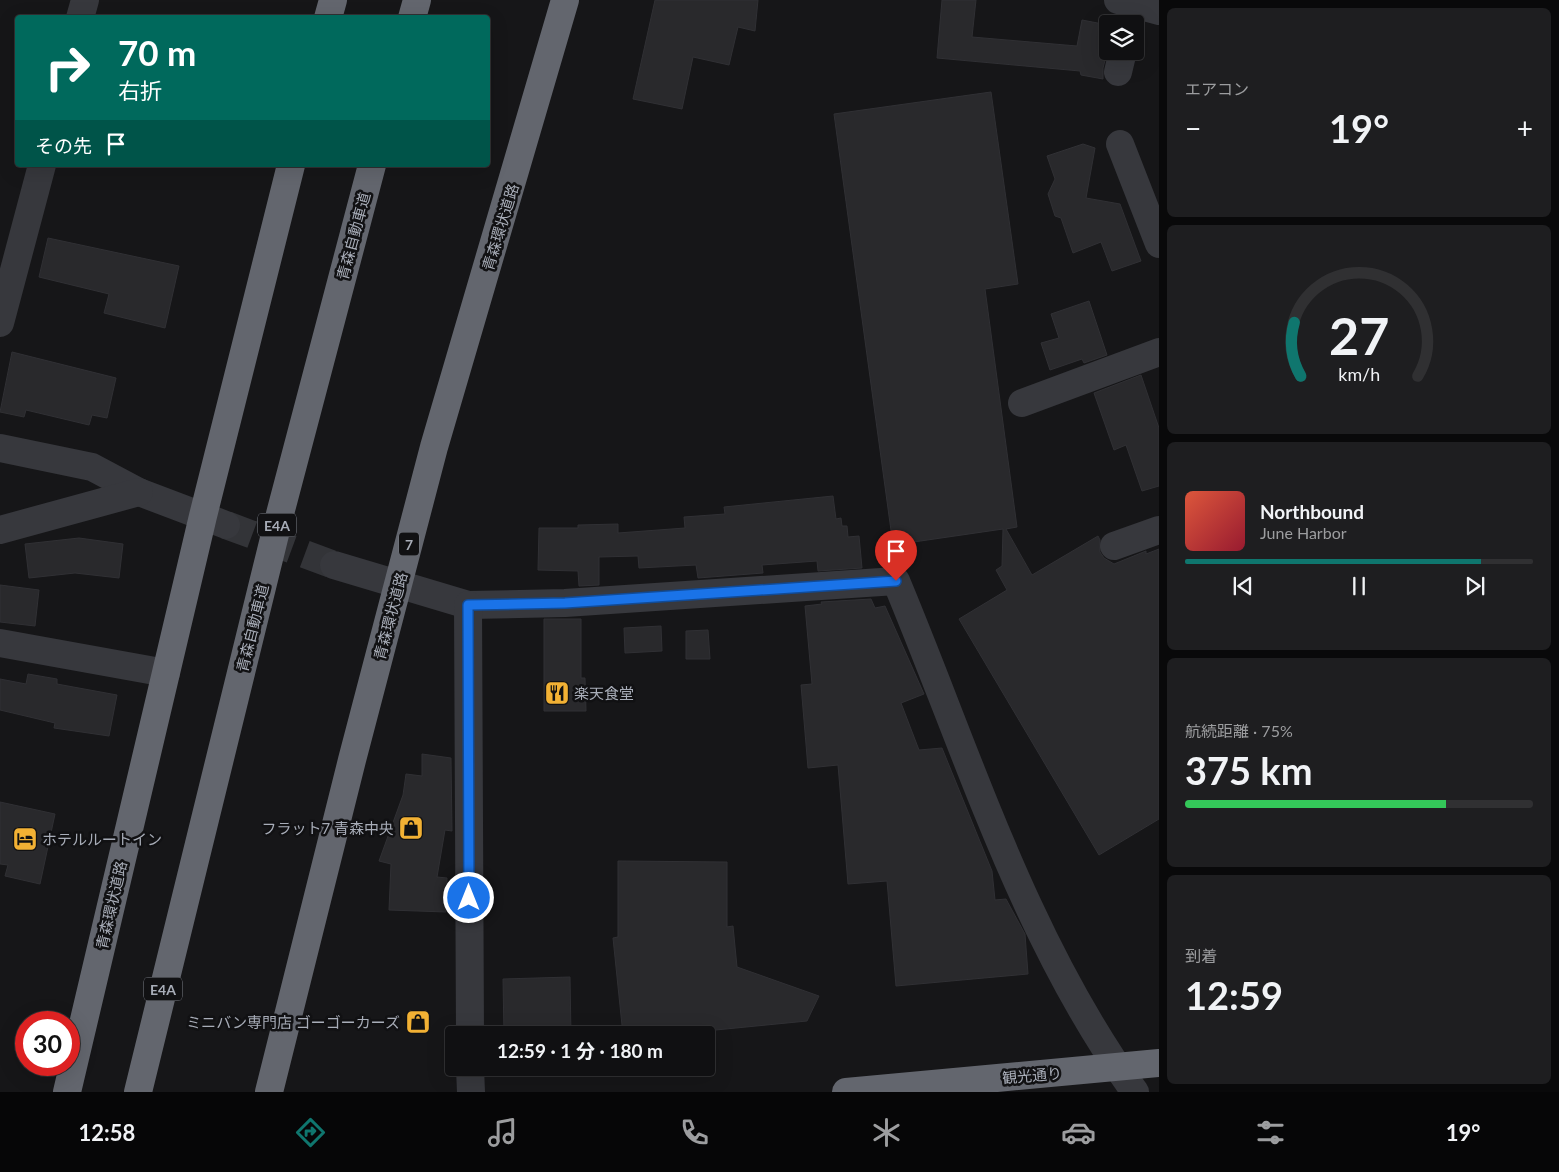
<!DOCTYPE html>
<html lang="ja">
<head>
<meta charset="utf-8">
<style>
  body { margin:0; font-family:Lato,"Noto Sans JP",sans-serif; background:#1e1e20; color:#f1f3f6; height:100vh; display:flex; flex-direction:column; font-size:19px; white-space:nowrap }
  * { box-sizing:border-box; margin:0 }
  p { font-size:16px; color:#9c9d9f }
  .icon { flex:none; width:28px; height:28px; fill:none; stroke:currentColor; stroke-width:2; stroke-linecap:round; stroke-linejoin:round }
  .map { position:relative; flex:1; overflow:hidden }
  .panel { display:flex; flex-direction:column; gap:8px; padding:8px; background:#09090a; width:400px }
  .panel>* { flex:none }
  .guide { position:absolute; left:15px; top:15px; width:475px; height:152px; border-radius:5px; box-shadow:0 5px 20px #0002,0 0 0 1px #303032; background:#00695c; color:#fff; overflow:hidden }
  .controls { position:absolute; left:1099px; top:15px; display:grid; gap:10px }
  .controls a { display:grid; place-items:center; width:45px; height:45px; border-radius:5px; background:#101012; box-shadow:0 5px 20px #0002,0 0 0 1px #303032; font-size:25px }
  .speed { position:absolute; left:15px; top:1011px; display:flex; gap:10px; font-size:25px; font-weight:700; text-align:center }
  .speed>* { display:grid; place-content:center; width:65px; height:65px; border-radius:50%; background:#101012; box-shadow:0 5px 20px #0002,0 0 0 1px #303032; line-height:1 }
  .speed .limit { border:8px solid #d22; background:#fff; color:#111 }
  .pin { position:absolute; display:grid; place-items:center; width:42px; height:42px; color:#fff; margin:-51px -21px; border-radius:50% 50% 50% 0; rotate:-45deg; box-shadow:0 0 5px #0007 }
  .pin .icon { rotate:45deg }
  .me { position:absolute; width:55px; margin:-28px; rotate:0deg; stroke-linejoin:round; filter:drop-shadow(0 0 4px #0008) }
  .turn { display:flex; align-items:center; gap:18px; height:105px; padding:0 20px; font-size:22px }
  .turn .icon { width:65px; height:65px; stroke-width:2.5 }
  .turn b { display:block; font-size:35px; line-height:42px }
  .then { display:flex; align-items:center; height:48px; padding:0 20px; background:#0003; gap:10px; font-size:19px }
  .big { font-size:38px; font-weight:700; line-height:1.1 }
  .panel .card { flex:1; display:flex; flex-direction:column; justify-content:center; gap:8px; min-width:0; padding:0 18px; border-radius:8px; background:#1e1e20 }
  .panel .dial { align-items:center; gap:0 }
  .dial svg { height:130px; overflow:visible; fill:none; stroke:#303032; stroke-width:7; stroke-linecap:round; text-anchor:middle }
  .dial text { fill:#f1f3f6; stroke:none }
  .song { display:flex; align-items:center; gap:15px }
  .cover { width:60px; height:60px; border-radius:8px; background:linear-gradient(135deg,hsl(10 70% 55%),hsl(350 70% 35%)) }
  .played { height:5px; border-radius:2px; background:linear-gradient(90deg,#0f766e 85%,#303032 85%) }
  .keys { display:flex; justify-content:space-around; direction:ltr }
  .heat { display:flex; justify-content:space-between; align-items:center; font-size:28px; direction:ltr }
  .charge { height:8px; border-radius:4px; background:linear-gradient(90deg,#34c759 75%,#303032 0) }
  .trip { position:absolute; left:445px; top:1026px; width:270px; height:50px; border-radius:5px; background:#101012; box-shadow:0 5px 20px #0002,0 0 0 1px #303032; font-weight:700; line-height:50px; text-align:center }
  .menu { display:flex; height:80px; justify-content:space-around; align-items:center; background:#060607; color:#9c9d9f }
  .menu .icon { width:35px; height:35px }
  .menu .selected { color:#0f766e }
  .menu b { font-size:22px; color:#f1f3f6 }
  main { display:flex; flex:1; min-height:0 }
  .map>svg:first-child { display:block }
  .building { fill:#29292c; stroke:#303034 }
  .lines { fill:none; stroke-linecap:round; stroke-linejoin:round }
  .minor-tunnel { stroke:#333438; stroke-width:28; stroke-dasharray:28 14; stroke-linecap:butt }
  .minor { stroke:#37383d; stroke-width:28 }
  .highway { stroke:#63666e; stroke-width:28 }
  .route-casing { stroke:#114b97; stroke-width:12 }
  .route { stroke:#1a73e8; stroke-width:9 }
  .labels { text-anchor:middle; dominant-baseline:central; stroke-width:5; stroke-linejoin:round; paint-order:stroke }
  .shield { fill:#111113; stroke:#7b7e86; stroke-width:1 }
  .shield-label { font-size:14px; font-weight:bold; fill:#a8adb8 }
  .street-label { font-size:15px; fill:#a8adb8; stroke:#111113 }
  .poi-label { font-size:15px; fill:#a8adb8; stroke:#111113; text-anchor:start }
</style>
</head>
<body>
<main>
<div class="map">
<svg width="1159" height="1092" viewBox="0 0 1159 1092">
  <rect width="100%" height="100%" fill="#161618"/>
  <!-- building -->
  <g class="building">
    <path d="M 655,0 L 758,0 L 755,31 L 738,27 L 729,65 L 693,57 L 682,109 L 633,99 Z"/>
    <path d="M 942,0 L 976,0 L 972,37 L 1077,46 L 1082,20 L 1108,25 L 1108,49 L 1103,68 L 1103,79 L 1081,75 L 1080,71 L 937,58 Z"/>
    <path d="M 991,92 L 1018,284 L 985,289 L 1017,527 L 1006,529 L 1032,575 L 1098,536 L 1100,540 L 1100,552 L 1104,558 L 1114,564 L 1146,551 L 1146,554 L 1159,549 L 1159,819 L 1099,855 L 959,619 L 1007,590 L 996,570 L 1002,566 L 1003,529 L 893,545 L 834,114 Z"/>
    <path d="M 1083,144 L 1095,148 L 1086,198 L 1120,204 L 1141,261 L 1112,271 L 1101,242 L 1073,253 L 1061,218 L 1055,216 L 1048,194 L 1055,179 L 1047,156 Z"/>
    <path d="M 48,238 L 179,266 L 165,328 L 104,313 L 109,294 L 39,277 Z"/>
    <path d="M 1089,301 L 1107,355 L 1084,363 L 1082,359 L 1050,370 L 1041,343 L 1059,338 L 1051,314 Z"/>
    <path d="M 12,352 L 116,378 L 107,418 L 92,415 L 89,425 L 26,410 L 24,417 L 0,412 Z"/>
    <path d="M 1141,375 L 1159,428 L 1159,486 L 1142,491 L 1126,445 L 1114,450 L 1094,393 Z"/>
    <path d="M 833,496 L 836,519 L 841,518 L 842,526 L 847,526 L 848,537 L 859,536 L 862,568 L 818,571 L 817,561 L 762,565 L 763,573 L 698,578 L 696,565 L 639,568 L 638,556 L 599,557 L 599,585 L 579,586 L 578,571 L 538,570 L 539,528 L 578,528 L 578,525 L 618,524 L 618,533 L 685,528 L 684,517 L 725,514 L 724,507 Z"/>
    <path d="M 79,538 L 123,544 L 119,578 L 75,573 L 29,578 L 25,544 Z"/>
    <path d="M 0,585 L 39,590 L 35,626 L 0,622 Z"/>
    <path d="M 871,599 L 875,608 L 885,606 L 924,694 L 901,703 L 919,750 L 942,748 L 992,871 L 995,900 L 1006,899 L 1025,934 L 1028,974 L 896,986 L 887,881 L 848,884 L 838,765 L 808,768 L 801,685 L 812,684 L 805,606 L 822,604 L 821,602 Z"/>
    <path d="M 544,619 L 581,619 L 581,678 L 585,678 L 586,711 L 544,711 Z"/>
    <path d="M 661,626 L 662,651 L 625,653 L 624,628 Z"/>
    <path d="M 708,630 L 710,659 L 686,659 L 686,631 Z"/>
    <path d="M 28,674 L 57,679 L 57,684 L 117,695 L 109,736 L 54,728 L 55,723 L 0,710 L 0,679 L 26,684 Z"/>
    <path d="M 422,754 L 451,758 L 452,831 L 445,830 L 437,877 L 447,878 L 446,912 L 389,910 L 391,864 L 379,861 L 403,795 L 406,774 L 422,776 Z"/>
    <path d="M 0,802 L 55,814 L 40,884 L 5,876 L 8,865 L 0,864 Z"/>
    <path d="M 618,861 L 727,862 L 727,927 L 733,926 L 737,967 L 819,996 L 807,1021 L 665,1035 L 623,1035 L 613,938 L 618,937 Z"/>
    <path d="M 570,977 L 571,1035 L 504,1035 L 503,979 Z"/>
  </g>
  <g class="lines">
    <!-- minor-tunnel -->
    <path class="minor-tunnel" d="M 226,525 L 334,565"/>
    <!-- minor -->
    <g class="minor">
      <path d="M 1118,0 L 1159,11"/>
      <path d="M 80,18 L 85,0"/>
      <path d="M 1118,72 L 1123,51"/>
      <path d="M 1120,144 L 1159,244"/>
      <path d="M 0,323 L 42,165"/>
      <path d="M 1022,403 L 1159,352"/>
      <path d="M 0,448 L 92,467 L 139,492 L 226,525"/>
      <path d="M 0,530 L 139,492"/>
      <path d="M 1114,546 L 1159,530"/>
      <path d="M 334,565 L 468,605 L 565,603 L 896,581 C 968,753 1024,939 1135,1092"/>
      <path d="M 468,605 L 470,1035"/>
      <path d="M 0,643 L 166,673"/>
      <path d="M 470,1068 L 471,1092"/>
    </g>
    <!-- highway -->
    <g class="highway">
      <path d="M 328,18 L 333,0"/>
      <path d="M 412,18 L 417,0"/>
      <path d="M 67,1092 L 203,516 L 291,165"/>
      <path d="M 138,1092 L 281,510 L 372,165"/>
      <path d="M 269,1092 L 352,760 L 434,447 L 565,0"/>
      <path d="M 846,1092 L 1159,1063"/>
    </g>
  </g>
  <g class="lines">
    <defs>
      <path id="route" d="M 469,898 L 468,605 L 565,603 L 896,581"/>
    </defs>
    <!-- route casing -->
    <use href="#route" class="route-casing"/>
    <!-- route -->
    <use href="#route" class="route"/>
  </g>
  <!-- icons -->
  <defs>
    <symbol id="restaurant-square" viewBox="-11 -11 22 22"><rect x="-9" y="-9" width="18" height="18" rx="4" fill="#f2b134" stroke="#111113"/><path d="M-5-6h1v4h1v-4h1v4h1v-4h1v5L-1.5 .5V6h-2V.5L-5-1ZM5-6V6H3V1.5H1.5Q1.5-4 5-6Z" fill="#111"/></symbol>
    <symbol id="shop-square" viewBox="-11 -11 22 22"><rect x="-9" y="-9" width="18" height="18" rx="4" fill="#f2b134" stroke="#111113"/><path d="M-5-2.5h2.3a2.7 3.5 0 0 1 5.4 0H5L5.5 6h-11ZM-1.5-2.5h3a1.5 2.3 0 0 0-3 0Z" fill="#111"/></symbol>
    <symbol id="hotel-square" viewBox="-11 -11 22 22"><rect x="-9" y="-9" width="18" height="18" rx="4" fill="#f2b134" stroke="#111113"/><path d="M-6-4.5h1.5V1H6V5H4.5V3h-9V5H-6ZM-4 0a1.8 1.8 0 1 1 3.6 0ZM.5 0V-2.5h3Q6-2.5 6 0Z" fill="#111"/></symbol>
  </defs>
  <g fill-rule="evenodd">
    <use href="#restaurant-square" x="543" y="679" width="28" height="28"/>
    <use href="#shop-square" x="397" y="814" width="28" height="28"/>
    <use href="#hotel-square" x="11" y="825" width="28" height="28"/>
    <use href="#shop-square" x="404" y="1008" width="28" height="28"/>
  </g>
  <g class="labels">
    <!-- shield labels -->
    <g class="shield">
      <rect x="258" y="513.5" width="38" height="23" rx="4"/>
      <rect x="399" y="532.5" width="20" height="23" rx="4"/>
      <rect x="144" y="977.5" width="38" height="23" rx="4"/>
    </g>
    <g class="shield-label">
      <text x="277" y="525">E4A</text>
      <text x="409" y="544">7</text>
      <text x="163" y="989">E4A</text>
    </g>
    <!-- street labels -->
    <g class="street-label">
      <text transform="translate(500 227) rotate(-73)">青森環状道路</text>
      <text transform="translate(353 236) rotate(-75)">青森自動車道</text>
      <text transform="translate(390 616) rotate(-75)">青森環状道路</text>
      <text transform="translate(252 628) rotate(-76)">青森自動車道</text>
      <text transform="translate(111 905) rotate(-77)">青森環状道路</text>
      <text transform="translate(1032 1075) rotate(-5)">観光通り</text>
    </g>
    <!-- poi labels -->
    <g class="poi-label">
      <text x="574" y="693">楽天食堂</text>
      <text x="394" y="828" text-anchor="end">フラット7 青森中央</text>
      <text x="42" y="839">ホテルルートイン</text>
      <text x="400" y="1022" text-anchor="end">ミニバン専門店 ゴーゴーカーズ</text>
    </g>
  </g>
</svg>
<div class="controls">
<a><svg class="icon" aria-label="layers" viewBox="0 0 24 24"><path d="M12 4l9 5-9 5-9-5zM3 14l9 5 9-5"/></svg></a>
</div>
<div class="speed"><div class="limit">30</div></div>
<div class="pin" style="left:896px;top:581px;background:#d93025"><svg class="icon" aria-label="arrive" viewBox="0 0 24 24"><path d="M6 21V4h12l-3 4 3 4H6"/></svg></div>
<svg class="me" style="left:469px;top:898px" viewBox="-20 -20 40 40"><circle r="17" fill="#1a73e8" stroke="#fff" stroke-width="3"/><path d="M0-11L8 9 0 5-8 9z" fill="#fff"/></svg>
<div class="trip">12:59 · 1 分 · 180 m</div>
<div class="guide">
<div class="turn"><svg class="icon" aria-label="right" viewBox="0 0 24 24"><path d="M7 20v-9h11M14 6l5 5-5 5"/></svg><div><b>70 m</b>右折</div></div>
<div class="then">その先<svg class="icon" aria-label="arrive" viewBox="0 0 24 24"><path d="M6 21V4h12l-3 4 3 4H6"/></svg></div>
</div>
</div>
<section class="panel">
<div class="card"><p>エアコン</p>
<div class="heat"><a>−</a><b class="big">19°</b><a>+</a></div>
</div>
<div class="card dial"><svg viewBox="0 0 100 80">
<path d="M14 69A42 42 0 1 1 86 69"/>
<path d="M14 69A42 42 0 0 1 10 36" stroke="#0f766e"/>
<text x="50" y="56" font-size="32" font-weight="700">27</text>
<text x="50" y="72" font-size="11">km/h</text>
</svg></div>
<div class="card">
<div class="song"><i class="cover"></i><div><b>Northbound</b><p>June Harbor</p></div></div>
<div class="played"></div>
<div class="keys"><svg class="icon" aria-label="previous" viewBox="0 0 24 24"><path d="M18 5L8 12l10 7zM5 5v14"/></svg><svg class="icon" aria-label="pause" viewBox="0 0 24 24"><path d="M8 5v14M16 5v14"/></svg><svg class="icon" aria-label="next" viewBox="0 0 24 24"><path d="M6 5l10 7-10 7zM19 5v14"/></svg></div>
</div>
<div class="card"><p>航続距離 · 75%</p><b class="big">375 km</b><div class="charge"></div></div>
<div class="card"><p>到着</p><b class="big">12:59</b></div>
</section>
</main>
<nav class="menu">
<b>12:58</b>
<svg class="icon selected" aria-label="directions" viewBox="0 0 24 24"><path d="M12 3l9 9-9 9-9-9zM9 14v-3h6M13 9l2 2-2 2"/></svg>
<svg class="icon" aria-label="music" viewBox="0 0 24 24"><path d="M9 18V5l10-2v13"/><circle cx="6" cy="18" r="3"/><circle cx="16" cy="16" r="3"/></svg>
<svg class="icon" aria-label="phone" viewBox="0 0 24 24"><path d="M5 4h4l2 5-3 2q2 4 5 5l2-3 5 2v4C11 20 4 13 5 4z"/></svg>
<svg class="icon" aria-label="climate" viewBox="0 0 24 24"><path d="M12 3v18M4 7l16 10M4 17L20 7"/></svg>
<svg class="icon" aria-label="car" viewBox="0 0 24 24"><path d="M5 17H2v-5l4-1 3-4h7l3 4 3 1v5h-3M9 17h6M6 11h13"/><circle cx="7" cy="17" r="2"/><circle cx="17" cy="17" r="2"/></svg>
<svg class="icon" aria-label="filters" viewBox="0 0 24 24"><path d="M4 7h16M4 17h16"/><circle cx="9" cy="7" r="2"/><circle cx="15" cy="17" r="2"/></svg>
<b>19°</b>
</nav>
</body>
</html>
